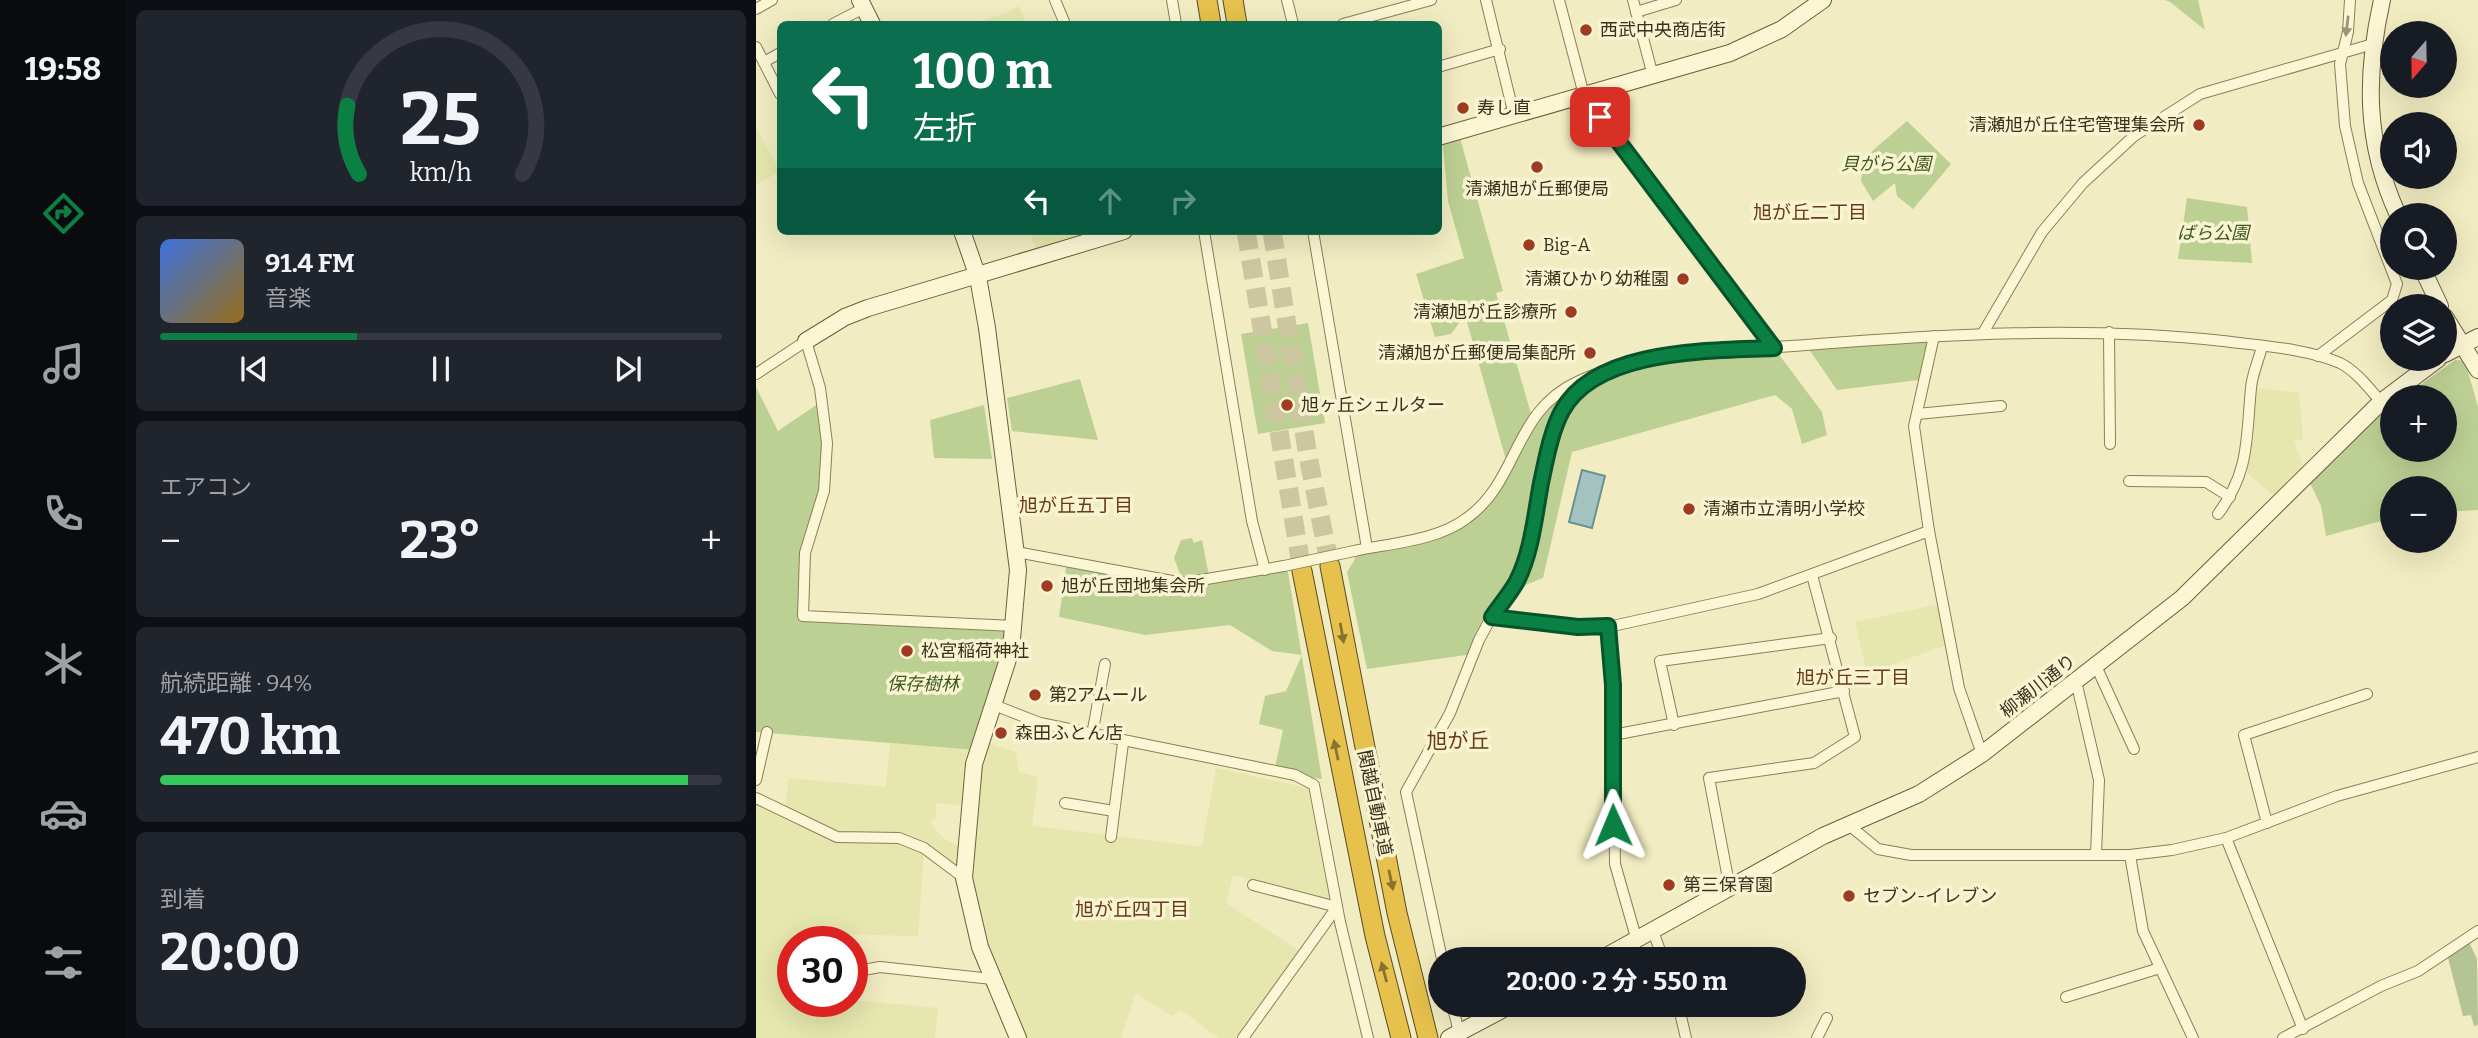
<!DOCTYPE html>
<html lang="ja">
<head>
<meta charset="utf-8">
<style>
  body { margin:0; font-family:Bitter,"Noto Sans JP",serif; background:#20242c; color:#f1f3f6; height:100vh; display:flex; flex-direction:column; font-size:26px; white-space:nowrap }
  * { box-sizing:border-box; margin:0 }
  p { font-size:23px; color:#9ea1a6 }
  .icon { flex:none; width:38px; height:38px; fill:none; stroke:currentColor; stroke-width:2; stroke-linecap:round; stroke-linejoin:round }
  .map { position:relative; flex:1; overflow:hidden }
  .details { display:flex; flex-direction:column; gap:10px; padding:10px; background:#0d0f14; width:630px }
  .details>* { flex:none }
  .guide { position:absolute; left:21px; top:21px; width:665px; height:214px; border-radius:10px; box-shadow:0 7px 28px #0002; background:#0b6e4f; color:#fff; overflow:hidden }
  .needle { width:46px; rotate:200deg }
  .buttons { position:absolute; left:1624px; top:21px; display:grid; gap:14px }
  .buttons a { display:grid; place-items:center; width:77px; height:77px; border-radius:50%; background:#171b24; box-shadow:0 7px 28px #0002; font-size:35px }
  .speed { position:absolute; left:21px; top:926px; display:flex; gap:14px; font-size:35px; font-weight:700; text-align:center }
  .speed>* { display:grid; place-content:center; width:91px; height:91px; border-radius:50%; background:#171b24; box-shadow:0 7px 28px #0002; line-height:1 }
  .speed .limit { border:10px solid #d22; background:#fff; color:#111 }
  .pin { position:absolute; display:grid; place-items:center; width:60px; height:60px; color:#fff; margin:-30px; border-radius:14px; box-shadow:0 4px 10px #0006 }
  .me { position:absolute; width:77px; margin:-38px; rotate:359deg; stroke-linejoin:round; filter:drop-shadow(0 0 5px #0008) }
  .turn { display:flex; align-items:center; gap:24px; height:147px; padding:0 21px; font-size:32px }
  .turn .icon { width:91px; height:91px; stroke-width:2.5 }
  .turn b { display:block; font-size:49px; line-height:60px }
  .lanes { display:flex; align-items:center; height:66px; padding:0 21px; background:#0003; justify-content:center; gap:35px; direction:ltr }
  .lanes .off { opacity:.35 }
  .big { font-size:52px; font-weight:700; line-height:1.1 }
  .details .card { flex:1; display:flex; flex-direction:column; justify-content:center; gap:10px; min-width:0; padding:0 24px; border-radius:10px; background:#20242c }
  .details .dial { align-items:center; gap:0 }
  .dial svg { height:182px; overflow:visible; fill:none; stroke:#363941; stroke-width:7; stroke-linecap:round; text-anchor:middle }
  .dial text { fill:#f1f3f6; stroke:none }
  .song { display:flex; align-items:center; gap:21px }
  .cover { width:84px; height:84px; border-radius:10px; background:linear-gradient(135deg,hsl(220 70% 55%),hsl(40 70% 35%)) }
  .played { height:7px; border-radius:4px; background:linear-gradient(90deg,#0b8043 35%,#363941 35%) }
  .keys { display:flex; justify-content:space-around; direction:ltr }
  .heat { display:flex; justify-content:space-between; align-items:center; font-size:38px; direction:ltr }
  .charge { height:10px; border-radius:5px; background:linear-gradient(90deg,#34c759 94%,#363941 0) }
  .trip { position:absolute; left:672px; top:947px; width:378px; height:70px; border-radius:35px; background:#171b24; box-shadow:0 7px 28px #0002; font-weight:700; line-height:70px; text-align:center }
  main { display:flex; flex:1; min-height:0 }
  .menu { display:flex; flex-direction:column; width:126px; justify-content:space-around; align-items:center; background:#090b0e; color:#9ea1a6 }
  .menu .icon { width:49px; height:49px }
  .menu .selected { color:#0b8043 }
  .menu b { font-size:32px; color:#f1f3f6 }
  .map>svg:first-child { display:block }
  .farmland { fill:#e5e7ae }
  .green { fill:#bdd094 }
  .cemetery { fill:#b4c494 }
  .water { fill:#a4c3c0; stroke:#6a9290; stroke-width:2 }
  .lines { fill:none; stroke-linecap:round; stroke-linejoin:round }
  .highway-tunnel { stroke:#ccc7a0; stroke-width:19; stroke-dasharray:19 10; stroke-linecap:butt }
  .street-casing { stroke:#8c7e57; stroke-width:12 }
  .secondary-casing { stroke:#6d5e3a; stroke-width:18 }
  .highway-casing { stroke:#594a2c; stroke-width:21 }
  .street { stroke:#fbf7d5; stroke-width:10 }
  .secondary { stroke:#fbf7d5; stroke-width:16 }
  .highway { stroke:#e6c14c; stroke-width:19 }
  .street-bridge-casing { stroke:#8c7e57; stroke-width:12; stroke-linecap:butt }
  .street-bridge { stroke:#fbf7d5; stroke-width:10 }
  .oneway { fill:#9a9479 }
  .oneway2 { fill:#877232 }
  .route-casing { stroke:#07532c; stroke-width:18 }
  .route { stroke:#0b8043; stroke-width:12 }
  .poi-dot { fill:#9f3b23; stroke:#f8f4d1; stroke-width:2.5 }
  .labels { text-anchor:middle; dominant-baseline:central; stroke-width:7; stroke-linejoin:round; paint-order:stroke }
  .poi-label { font-size:18px; fill:#3a311d; stroke:#f8f4d1; text-anchor:start }
  .park-label { font-size:18px; font-style:italic; fill:#3f5822; stroke:#f8f4d1 }
  .street-label { font-size:18px; fill:#3a311d; stroke:#f8f4d1 }
  .neighbourhood-label { font-size:19px; fill:#6a3a19; stroke:#f8f4d1 }
  .quarter-label { font-size:21px; fill:#6a3a19; stroke:#f8f4d1 }
</style>
</head>
<body>
<main>
<nav class="menu">
<b>19:58</b>
<svg class="icon selected" aria-label="directions" viewBox="0 0 24 24"><path d="M12 3l9 9-9 9-9-9zM9 14v-3h6M13 9l2 2-2 2"/></svg>
<svg class="icon" aria-label="music" viewBox="0 0 24 24"><path d="M9 18V5l10-2v13"/><circle cx="6" cy="18" r="3"/><circle cx="16" cy="16" r="3"/></svg>
<svg class="icon" aria-label="phone" viewBox="0 0 24 24"><path d="M5 4h4l2 5-3 2q2 4 5 5l2-3 5 2v4C11 20 4 13 5 4z"/></svg>
<svg class="icon" aria-label="climate" viewBox="0 0 24 24"><path d="M12 3v18M4 7l16 10M4 17L20 7"/></svg>
<svg class="icon" aria-label="car" viewBox="0 0 24 24"><path d="M5 17H2v-5l4-1 3-4h7l3 4 3 1v5h-3M9 17h6M6 11h13"/><circle cx="7" cy="17" r="2"/><circle cx="17" cy="17" r="2"/></svg>
<svg class="icon" aria-label="filters" viewBox="0 0 24 24"><path d="M4 7h16M4 17h16"/><circle cx="9" cy="7" r="2"/><circle cx="15" cy="17" r="2"/></svg>
</nav>
<section class="details">
<div class="card dial"><svg viewBox="0 0 100 80">
<path d="M14 69A42 42 0 1 1 86 69"/>
<path d="M14 69A42 42 0 0 1 9 39" stroke="#0b8043"/>
<text x="50" y="56" font-size="32" font-weight="700">25</text>
<text x="50" y="72" font-size="11">km/h</text>
</svg></div>
<div class="card">
<div class="song"><i class="cover"></i><div><b>91.4 FM</b><p>音楽</p></div></div>
<div class="played"></div>
<div class="keys"><svg class="icon" aria-label="previous" viewBox="0 0 24 24"><path d="M18 5L8 12l10 7zM5 5v14"/></svg><svg class="icon" aria-label="pause" viewBox="0 0 24 24"><path d="M8 5v14M16 5v14"/></svg><svg class="icon" aria-label="next" viewBox="0 0 24 24"><path d="M6 5l10 7-10 7zM19 5v14"/></svg></div>
</div>
<div class="card"><p>エアコン</p>
<div class="heat"><a>−</a><b class="big">23°</b><a>+</a></div>
</div>
<div class="card"><p>航続距離 · 94%</p><b class="big">470 km</b><div class="charge"></div></div>
<div class="card"><p>到着</p><b class="big">20:00</b></div>
</section>
<div class="map">
<svg width="1722" height="1038" viewBox="0 0 1722 1038">
  <rect width="100%" height="100%" fill="#f1ecc1"/>
  <!-- farmland -->
  <g class="farmland">
    <path d="M 263,6 L 270,24 L 216,24 L 249,13 Z"/>
    <path d="M 0,127 L 24,171 L 0,185 Z"/>
    <path d="M 273,231 L 356,231 L 284,257 Z"/>
    <path d="M 1499,388 L 1543,393 L 1547,440 L 1538,439 L 1547,467 L 1517,495 L 1491,473 L 1498,434 Z"/>
    <path d="M 1188,603 L 1194,644 L 1111,673 L 1099,622 Z"/>
    <path d="M 134,743 L 220,750 L 212,806 L 180,803 L 180,818 L 174,822 L 187,838 L 208,849 L 208,878 L 168,848 L 162,936 L 78,934 L 75,941 L 37,942 L 37,1001 L 96,1000 L 182,1008 L 179,1038 L 0,1038 L 0,798 L 28,813 L 33,778 L 130,787 Z"/>
    <path d="M 230,743 L 260,752 L 262,772 L 282,777 L 276,826 L 446,847 L 460,768 L 552,788 L 574,901 L 477,875 L 470,903 L 545,952 L 483,1038 L 463,1038 L 425,1010 L 416,1016 L 380,993 L 365,1038 L 270,1038 L 232,950 L 216,888 L 218,812 Z"/>
  </g>
  <!-- green -->
  <g class="green">
    <path d="M 1409,0 L 1442,0 L 1449,30 L 1414,2 Z"/>
    <path d="M 1151,121 L 1195,164 L 1157,209 L 1141,196 L 1139,183 L 1117,201 L 1105,181 L 1108,158 Z"/>
    <path d="M 702,131 L 747,291 L 740,293 L 776,417 L 811,387 L 892,360 L 1018,348 L 1066,412 L 1071,435 L 1046,444 L 1036,409 L 1019,395 L 816,452 L 787,578 L 767,586 L 761,582 L 717,654 L 611,669 L 591,572 L 599,559 L 598,551 L 691,531 L 713,518 L 752,467 L 709,315 L 695,334 L 679,337 L 660,274 L 708,258 L 692,201 L 686,136 Z"/>
    <path d="M 1431,198 L 1491,207 L 1496,263 L 1422,259 Z"/>
    <path d="M 552,323 L 569,423 L 502,434 L 485,334 Z"/>
    <path d="M 1178,336 L 1171,379 L 1081,390 L 1050,345 Z"/>
    <path d="M 1699,360 L 1709,361 L 1722,407 L 1722,510 L 1689,512 L 1689,488 L 1636,488 L 1636,518 L 1570,536 L 1565,506 L 1554,483 L 1592,443 L 1636,406 L 1636,450 L 1689,450 L 1689,397 L 1648,397 Z"/>
    <path d="M 324,379 L 342,440 L 256,431 L 251,398 Z"/>
    <path d="M 0,387 L 22,431 L 66,401 L 68,491 L 49,553 L 47,616 L 258,626 L 220,750 L 0,732 Z"/>
    <path d="M 228,405 L 236,459 L 178,458 L 174,420 Z"/>
    <path d="M 436,538 L 438,543 L 446,540 L 454,581 L 528,566 L 532,572 L 566,779 L 518,772 L 527,730 L 503,724 L 509,696 L 530,691 L 546,655 L 516,651 L 474,625 L 389,635 L 303,617 L 311,562 L 427,582 L 418,558 L 425,540 Z"/>
  </g>
  <!-- cemetery -->
  <path class="cemetery" d="M 1712,940 L 1721,959 L 1722,1025 L 1718,1026 L 1715,1015 L 1707,1016 L 1691,954 Z"/>
  <!-- water -->
  <path class="water" d="M 826,470 L 849,476 L 836,528 L 813,522 Z"/>
  <g class="lines">
    <!-- highway-tunnel -->
    <g class="highway-tunnel">
      <path d="M 490,231 L 546,571"/>
      <path d="M 516,231 L 552,456 L 574,566"/>
    </g>
    <defs>
      <g id="street">
        <path d="M 299,0 L 309,24"/>
        <path d="M 416,0 L 420,24"/>
        <path d="M 531,0 L 537,24"/>
        <path d="M 730,0 L 758,115"/>
        <path d="M 803,0 L 828,95 L 1018,348"/>
        <path d="M 877,0 L 897,76"/>
        <path d="M 0,9 L 16,0"/>
        <path d="M 880,12 L 920,0"/>
        <path d="M 77,24 L 108,8"/>
        <path d="M 587,24 L 675,0"/>
        <path d="M 0,47 L 24,94"/>
        <path d="M 8,62 L 24,53"/>
        <path d="M 682,67 L 744,49"/>
        <path d="M 448,231 L 496,521 L 509,570"/>
        <path d="M 557,231 L 611,548"/>
        <path d="M 1353,332 L 1354,444"/>
        <path d="M 1227,333 L 1286,232 L 1327,183 L 1378,136 L 1444,94 L 1617,44"/>
        <path d="M 1178,336 L 1158,426 L 1173,531 L 1203,688 L 1226,754"/>
        <path d="M 1562,356 L 1636,300 L 1641,284 L 1602,183 L 1589,126 L 1584,64 L 1592,32 L 1594,0"/>
        <path d="M 0,374 L 50,341 L 64,388 L 71,443 L 68,491 L 49,553 L 47,616 L 258,626"/>
        <path d="M 1161,414 L 1245,406"/>
        <path d="M 1373,481 L 1450,482 L 1474,497"/>
        <path d="M 1462,514 C 1494,471 1490,439 1495,388 C 1496,374 1503,360 1506,346"/>
        <path d="M 598,551 C 635,543 681,541 711,518 C 764,480 756,411 823,381 C 893,348 975,351 1050,345 C 1190,334 1328,326 1467,341 C 1505,346 1549,348 1584,363 C 1600,371 1613,388 1625,402"/>
        <path d="M 260,552 L 427,583 L 528,566"/>
        <path d="M 736,616 L 761,581 L 773,546 L 785,483 L 807,409 L 838,377"/>
        <path d="M 852,627 L 857,685 L 859,864 L 881,941"/>
        <path d="M 1340,666 L 1378,749"/>
        <path d="M 1320,681 L 1343,780 L 1340,854"/>
        <path d="M 238,705 L 284,723 L 539,775 L 558,785 L 584,922 L 612,1038"/>
        <path d="M 918,725 L 904,661 L 1075,638"/>
        <path d="M 336,735 L 349,664"/>
        <path d="M 857,735 L 1088,691"/>
        <path d="M 0,780 L 11,732"/>
        <path d="M 0,798 L 81,837 L 143,838 L 168,848 L 208,878"/>
        <path d="M 309,803 L 358,811"/>
        <path d="M 1511,823 L 1488,735 L 1611,694"/>
        <path d="M 1093,825 L 1122,849 L 1155,855 L 1374,855 L 1416,850 L 1470,838 L 1581,796 L 1722,757"/>
        <path d="M 355,837 L 367,743"/>
        <path d="M 1470,838 L 1547,1029"/>
        <path d="M 1374,855 L 1387,931 L 1437,1038"/>
        <path d="M 974,889 L 953,778 L 1058,763 L 1099,737 L 1056,575"/>
        <path d="M 897,931 L 907,959"/>
        <path d="M 686,959 L 650,792 L 694,713 L 723,640 L 736,616 L 823,627 L 852,627 L 1002,594 L 1173,531"/>
        <path d="M 96,972 L 124,967 L 236,979"/>
        <path d="M 1310,997 L 1404,968"/>
        <path d="M 696,1004 L 704,1036"/>
        <path d="M 922,1004 L 930,1038"/>
        <path d="M 487,1038 L 581,907 L 497,885"/>
        <path d="M 1061,1038 L 1071,1018"/>
        <path d="M 1527,1038 L 1625,986 L 1662,971 L 1722,931"/>
      </g>
      <g id="secondary">
        <path d="M 104,0 L 116,24"/>
        <path d="M 1626,0 C 1609,76 1609,143 1642,215"/>
        <path d="M 682,137 L 974,53 L 1026,29 L 1067,0"/>
        <path d="M 206,231 L 222,277 L 231,328 L 262,570 L 255,650 L 218,764 L 208,878 L 224,947 L 262,1038"/>
        <path d="M 1666,268 L 1684,306"/>
        <path d="M 1689,317 L 1722,370"/>
        <path d="M 50,341 L 89,317 L 112,308 L 368,231"/>
        <path d="M 1689,354 L 1722,337"/>
        <path d="M 845,959 L 1067,836 L 1163,794 L 1226,754 L 1426,598 L 1625,402 L 1682,359"/>
        <path d="M 693,1038 L 757,1004"/>
      </g>
      <g id="highway">
        <path d="M 451,0 L 455,24"/>
        <path d="M 477,0 L 481,24"/>
        <path d="M 574,566 L 641,913 L 672,1038"/>
        <path d="M 546,571 L 619,936 L 645,1038"/>
      </g>
    </defs>
    <!-- street casing -->
    <use href="#street" class="street-casing"/>
    <!-- secondary casing -->
    <use href="#secondary" class="secondary-casing"/>
    <!-- highway casing -->
    <use href="#highway" class="highway-casing"/>
    <!-- street -->
    <use href="#street" class="street"/>
    <!-- secondary -->
    <use href="#secondary" class="secondary"/>
    <!-- highway -->
    <use href="#highway" class="highway"/>
    <defs>
      <path id="street-bridge" d="M 528,566 L 598,551"/>
    </defs>
    <!-- street-bridge casing -->
    <use href="#street-bridge" class="street-bridge-casing"/>
    <!-- street-bridge -->
    <use href="#street-bridge" class="street-bridge"/>
  </g>
  <!-- one-way arrows -->
  <defs><path id="oneway-solid" d="M-6-.8H1V-3.2L6.5 0L1 3.2V.8H-6Z" transform="scale(1.75)"/></defs>
  <use class="oneway" href="#oneway-solid" transform="translate(1591 26) rotate(97)"/>
  <g class="oneway2">
    <use href="#oneway-solid" transform="translate(586 633) rotate(80)"/>
    <use href="#oneway-solid" transform="translate(580 750) rotate(-102)"/>
    <use href="#oneway-solid" transform="translate(635 880) rotate(78)"/>
    <use href="#oneway-solid" transform="translate(628 972) rotate(-105)"/>
  </g>
  <g class="lines">
    <defs>
      <path id="route" d="M 844,117 L 1018,348 C 955,351 840,348 806,411 C 795,431 790,460 785,483 C 779,515 776,551 761,581 C 754,594 744,605 736,617 L 822,627 L 852,626 L 857,685 L 857,825"/>
    </defs>
    <!-- route casing -->
    <use href="#route" class="route-casing"/>
    <!-- route -->
    <use href="#route" class="route"/>
  </g>
  <!-- markers -->
  <g class="poi-dot">
    <circle cx="830" cy="30" r="7"/>
    <circle cx="707" cy="108" r="7"/>
    <circle cx="1443" cy="125" r="7"/>
    <circle cx="781" cy="167" r="7"/>
    <circle cx="773" cy="245" r="7"/>
    <circle cx="927" cy="279" r="7"/>
    <circle cx="815" cy="312" r="7"/>
    <circle cx="834" cy="353" r="7"/>
    <circle cx="531" cy="405" r="7"/>
    <circle cx="933" cy="509" r="7"/>
    <circle cx="291" cy="586" r="7"/>
    <circle cx="151" cy="651" r="7"/>
    <circle cx="279" cy="695" r="7"/>
    <circle cx="245" cy="733" r="7"/>
    <circle cx="913" cy="885" r="7"/>
    <circle cx="1093" cy="896" r="7"/>
  </g>
  <g class="labels">
    <!-- poi labels -->
    <g class="poi-label">
      <text x="844" y="30">西武中央商店街</text>
      <text x="721" y="108">寿し直</text>
      <text x="1429" y="125" text-anchor="end">清瀬旭が丘住宅管理集会所</text>
      <text x="781" y="189" text-anchor="middle">清瀬旭が丘郵便局</text>
      <text x="787" y="245">Big-A</text>
      <text x="913" y="279" text-anchor="end">清瀬ひかり幼稚園</text>
      <text x="801" y="312" text-anchor="end">清瀬旭が丘診療所</text>
      <text x="820" y="353" text-anchor="end">清瀬旭が丘郵便局集配所</text>
      <text x="545" y="405">旭ヶ丘シェルター</text>
      <text x="947" y="509">清瀬市立清明小学校</text>
      <text x="305" y="586">旭が丘団地集会所</text>
      <text x="165" y="651">松宮稲荷神社</text>
      <text x="293" y="695">第2アムール</text>
      <text x="259" y="733">森田ふとん店</text>
      <text x="927" y="885">第三保育園</text>
      <text x="1107" y="896">セブン-イレブン</text>
    </g>
    <!-- park labels -->
    <g class="park-label">
      <text x="1130" y="164">貝がら公園</text>
      <text x="1457" y="233">ばら公園</text>
      <text x="167" y="684">保存樹林</text>
    </g>
    <!-- street labels -->
    <g class="street-label">
      <text transform="translate(1282 686) rotate(-38)">柳瀬川通り</text>
      <text transform="translate(619 803) rotate(78)">関越自動車道</text>
    </g>
    <!-- neighbourhood labels -->
    <g class="neighbourhood-label">
      <text x="1054" y="212">旭が丘二丁目</text>
      <text x="320" y="505">旭が丘五丁目</text>
      <text x="1097" y="677">旭が丘三丁目</text>
      <text x="376" y="909">旭が丘四丁目</text>
    </g>
    <!-- quarter labels -->
    <g class="quarter-label">
      <text x="702" y="741">旭が丘</text>
    </g>
  </g>
</svg>
<div class="buttons">
<a><svg class="needle" viewBox="-14 -14 28 28"><path d="M0-13l5 13h-10z" fill="#e53935"/><path d="M0 13l5-13h-10z" fill="#9ea1a6"/></svg></a>
<a><svg class="icon" aria-label="sound" viewBox="0 0 24 24"><path d="M4 9h4l5-4v14l-5-4H4zM17 9q2 3 0 6"/></svg></a>
<a><svg class="icon" aria-label="search" viewBox="0 0 24 24"><circle cx="10" cy="10" r="6"/><path d="M15 15l6 6"/></svg></a>
<a><svg class="icon" aria-label="layers" viewBox="0 0 24 24"><path d="M12 4l9 5-9 5-9-5zM3 14l9 5 9-5"/></svg></a>
<a>+</a>
<a>−</a>
</div>
<div class="speed"><div class="limit">30</div></div>
<div class="pin" style="left:844px;top:117px;background:#d93025"><svg class="icon" aria-label="arrive" viewBox="0 0 24 24"><path d="M6 21V4h12l-3 4 3 4H6"/></svg></div>
<svg class="me" style="left:857px;top:825px" viewBox="-20 -20 40 40"><path d="M0-17L14 15 0 8-14 15z" fill="#0b8043" stroke="#fff" stroke-width="4"/></svg>
<div class="trip">20:00 · 2 分 · 550 m</div>
<div class="guide">
<div class="turn"><svg class="icon" aria-label="left" viewBox="0 0 24 24"><path d="M17 20v-9H6M10 6l-5 5 5 5"/></svg><div><b>100 m</b>左折</div></div>
<div class="lanes"><svg class="icon" aria-label="left" viewBox="0 0 24 24"><path d="M17 20v-9H6M10 6l-5 5 5 5"/></svg><svg class="icon off" aria-label="ahead" viewBox="0 0 24 24"><path d="M12 20V5M6 11l6-6 6 6"/></svg><svg class="icon off" aria-label="right" viewBox="0 0 24 24"><path d="M7 20v-9h11M14 6l5 5-5 5"/></svg></div>
</div>
</div>
</main>
</body>
</html>
